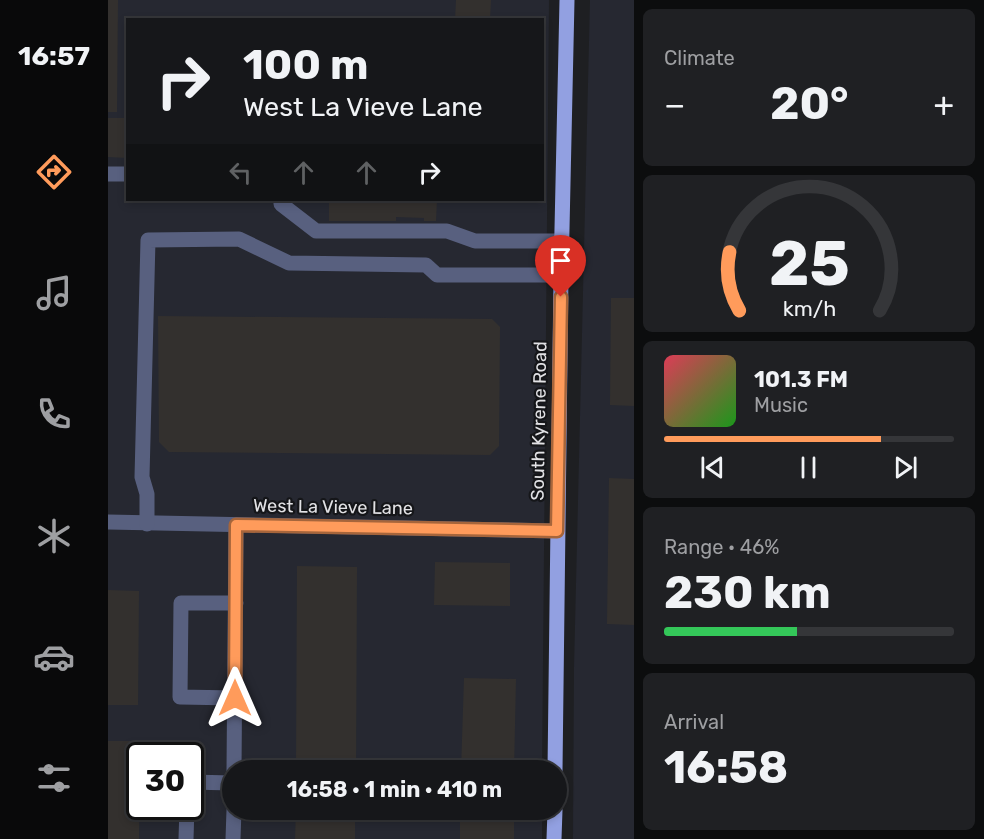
<!DOCTYPE html>
<html lang="en">
<head>
<meta charset="utf-8">
<style>
  body { margin:0; font-family:Rubik,sans-serif; background:#1f2023; color:#f1f3f6; height:100vh; display:flex; flex-direction:column; font-size:22px; white-space:nowrap }
  * { box-sizing:border-box; margin:0 }
  p { font-size:20px; color:#9e9fa2 }
  .icon { flex:none; width:33px; height:33px; fill:none; stroke:currentColor; stroke-width:2; stroke-linecap:round; stroke-linejoin:round }
  .map { position:relative; flex:1; overflow:hidden }
  .details { display:flex; flex-direction:column; gap:9px; padding:9px; background:#0c0d0e; width:350px }
  .details>* { flex:none }
  .banner { position:absolute; left:18px; top:18px; width:418px; height:183px; border-radius:0px; box-shadow:0 3px 9px #0003,0 0 0 2px #353639; background:#16171a; color:#f1f3f6; overflow:hidden }
  .speed { position:absolute; left:18px; top:742px; display:flex; gap:12px; font-size:30px; font-weight:700; text-align:center }
  .speed>* { display:grid; place-content:center; width:78px; height:78px; border-radius:50%; background:#16171a; box-shadow:0 3px 9px #0003,0 0 0 2px #353639; line-height:1 }
  .speed .limit { border:3px solid #111; border-radius:9px; background:#fff; color:#111 }
  .pin { position:absolute; display:grid; place-items:center; width:51px; height:51px; color:#fff; margin:-62px -26px; border-radius:50% 50% 50% 0; rotate:-45deg; box-shadow:0 0 6px #0007 }
  .pin .icon { rotate:45deg }
  .me { position:absolute; width:66px; margin:-33px; rotate:0deg; stroke-linejoin:round; filter:drop-shadow(0 0 4px #0008) }
  .turn { display:flex; align-items:center; gap:21px; height:126px; padding:0 18px; font-size:27px }
  .turn .icon { width:78px; height:78px; stroke-width:2.5 }
  .turn b { display:block; font-size:42px; line-height:51px }
  .lanes { display:flex; align-items:center; height:57px; padding:0 18px; background:#0003; justify-content:center; gap:30px; direction:ltr }
  .lanes .off { opacity:.35 }
  .big { font-size:45px; font-weight:700; line-height:1.1 }
  .details .tile { flex:1; display:flex; flex-direction:column; justify-content:center; gap:9px; min-width:0; padding:0 21px; border-radius:9px; background:#1f2023 }
  .details .dial { align-items:center; gap:0 }
  .dial svg { height:156px; overflow:visible; fill:none; stroke:#353639; stroke-width:7; stroke-linecap:round; text-anchor:middle }
  .dial text { fill:#f1f3f6; stroke:none }
  .song { display:flex; align-items:center; gap:18px }
  .cover { width:72px; height:72px; border-radius:9px; background:linear-gradient(135deg,hsl(350 70% 55%),hsl(120 70% 35%)) }
  .played { height:6px; border-radius:3px; background:linear-gradient(90deg,#ff9b5b 75%,#353639 75%) }
  .keys { display:flex; justify-content:space-around; direction:ltr }
  .heat { display:flex; justify-content:space-between; align-items:center; font-size:33px; direction:ltr }
  .charge { height:9px; border-radius:4px; background:linear-gradient(90deg,#34c759 46%,#353639 0) }
  .trip { position:absolute; left:114px; top:760px; width:345px; height:60px; border-radius:30px; background:#16171a; box-shadow:0 3px 9px #0003,0 0 0 2px #353639; font-weight:700; line-height:60px; text-align:center }
  main { display:flex; flex:1; min-height:0 }
  .menu { display:flex; flex-direction:column; width:108px; justify-content:space-around; align-items:center; background:#09090a; color:#9e9fa2 }
  .menu .icon { width:42px; height:42px }
  .menu .selected { color:#ff9b5b }
  .menu b { font-size:27px; color:#f1f3f6 }
  .map>svg:first-child { display:block }
  .built { fill:#262831; fill-rule:evenodd }
  .building { fill:#33302e }
  .lines { fill:none; stroke-linecap:round; stroke-linejoin:round }
  .minor { stroke:#58607f; stroke-width:15 }
  .major { stroke:#92a0e1; stroke-width:15 }
  .route-casing { stroke:#a6653b; stroke-width:15 }
  .route { stroke:#ff9b5b; stroke-width:10 }
  .labels { text-anchor:middle; dominant-baseline:central; stroke-width:4.5; stroke-linejoin:round; paint-order:stroke }
  .street-label { font-size:18px; fill:#e2e2e5; stroke:#151619 }
</style>
</head>
<body>
<main>
<nav class="menu">
<b>16:57</b>
<svg class="icon selected" aria-label="directions" viewBox="0 0 24 24"><path d="M12 3l9 9-9 9-9-9zM9 14v-3h6M13 9l2 2-2 2"/></svg>
<svg class="icon" aria-label="music" viewBox="0 0 24 24"><path d="M9 18V5l10-2v13"/><circle cx="6" cy="18" r="3"/><circle cx="16" cy="16" r="3"/></svg>
<svg class="icon" aria-label="phone" viewBox="0 0 24 24"><path d="M5 4h4l2 5-3 2q2 4 5 5l2-3 5 2v4C11 20 4 13 5 4z"/></svg>
<svg class="icon" aria-label="climate" viewBox="0 0 24 24"><path d="M12 3v18M4 7l16 10M4 17L20 7"/></svg>
<svg class="icon" aria-label="car" viewBox="0 0 24 24"><path d="M5 17H2v-5l4-1 3-4h7l3 4 3 1v5h-3M9 17h6M6 11h13"/><circle cx="7" cy="17" r="2"/><circle cx="17" cy="17" r="2"/></svg>
<svg class="icon" aria-label="filters" viewBox="0 0 24 24"><path d="M4 7h16M4 17h16"/><circle cx="9" cy="7" r="2"/><circle cx="15" cy="17" r="2"/></svg>
</nav>
<div class="map">
<svg width="527" height="839" viewBox="0 0 527 839">
  <rect width="100%" height="100%" fill="#1e1f22"/>
  <!-- built -->
  <g class="built">
    <path d="M 0,0 L 441,0 L 434,771 L 124,771 L 124,810 L 434,810 L 434,839 L 0,839 ZM 20,20 L 435,20 L 435,200 L 20,200 ZM 32,756 L 82,756 L 82,807 L 32,807 Z"/>
    <path d="M 482,0 L 526,0 L 526,839 L 465,839 L 466,668 Z"/>
  </g>
  <!-- building -->
  <g class="building">
    <path d="M 0,0 L 10,0 L 9,112 L 0,112 Z"/>
    <path d="M 348,0 L 383,0 L 382,20 L 347,20 Z"/>
    <path d="M 0,118 L 20,118 L 20,158 L 0,157 Z"/>
    <path d="M 221,200 L 329,200 L 328,221 L 316,221 L 316,218 L 288,217 L 288,221 L 221,221 Z"/>
    <path d="M 503,298 L 527,298 L 527,406 L 502,405 Z"/>
    <path d="M 50,316 L 384,319 L 392,327 L 391,446 L 382,455 L 61,452 L 51,442 Z"/>
    <path d="M 501,478 L 527,479 L 527,625 L 499,624 Z"/>
    <path d="M 327,562 L 402,563 L 402,606 L 326,605 Z"/>
    <path d="M 189,566 L 249,567 L 248,771 L 188,771 Z"/>
    <path d="M 0,590 L 31,591 L 30,705 L 0,705 Z"/>
    <path d="M 356,678 L 408,679 L 406,771 L 353,771 Z"/>
    <path d="M 0,741 L 32,741 L 31,839 L 0,839 Z"/>
    <path d="M 188,810 L 247,811 L 247,839 L 187,839 Z"/>
    <path d="M 352,815 L 406,816 L 406,839 L 352,839 Z"/>
  </g>
  <g class="lines">
    <!-- minor -->
    <g class="minor">
      <path d="M 0,174 L 20,174"/>
      <path d="M 173,200 L 173,204 L 208,231 L 339,231 L 367,241 L 453,241"/>
      <path d="M 0,522 L 449,531"/>
      <path d="M 39,524 L 39,494 L 34,477 L 40,240 L 131,239 L 181,263 L 318,265 L 329,275 L 453,275"/>
      <path d="M 127,698 L 72,697 L 73,603 L 128,603"/>
      <path d="M 126,771 L 128,525"/>
      <path d="M 82,782 L 124,783"/>
      <path d="M 78,839 L 79,807"/>
      <path d="M 125,839 L 126,810"/>
    </g>
    <!-- major -->
    <g class="major">
      <path d="M 447,771 L 453,275 L 459,0"/>
      <path d="M 446,839 L 447,810"/>
    </g>
  </g>
  <g class="lines">
    <defs>
      <path id="route" d="M 127,698 L 128,525 L 449,531 L 453,297"/>
    </defs>
    <!-- route casing -->
    <use href="#route" class="route-casing"/>
    <!-- route -->
    <use href="#route" class="route"/>
  </g>
  <g class="labels">
    <!-- street labels -->
    <g class="street-label">
      <text transform="translate(431 421) rotate(-89)">South Kyrene Road</text>
      <text transform="translate(225 507) rotate(1)">West La Vieve Lane</text>
    </g>
  </g>
</svg>
<div class="speed"><div class="limit">30</div></div>
<div class="pin" style="left:453px;top:297px;background:#d93025"><svg class="icon" aria-label="arrive" viewBox="0 0 24 24"><path d="M6 21V4h12l-3 4 3 4H6"/></svg></div>
<svg class="me" style="left:127px;top:698px" viewBox="-20 -20 40 40"><path d="M0-17L14 15 0 8-14 15z" fill="#ff9b5b" stroke="#fff" stroke-width="4"/></svg>
<div class="trip">16:58 · 1 min · 410 m</div>
<div class="banner">
<div class="turn"><svg class="icon" aria-label="right" viewBox="0 0 24 24"><path d="M7 20v-9h11M14 6l5 5-5 5"/></svg><div><b>100 m</b>West La Vieve Lane</div></div>
<div class="lanes"><svg class="icon off" aria-label="left" viewBox="0 0 24 24"><path d="M17 20v-9H6M10 6l-5 5 5 5"/></svg><svg class="icon off" aria-label="ahead" viewBox="0 0 24 24"><path d="M12 20V5M6 11l6-6 6 6"/></svg><svg class="icon off" aria-label="ahead" viewBox="0 0 24 24"><path d="M12 20V5M6 11l6-6 6 6"/></svg><svg class="icon" aria-label="right" viewBox="0 0 24 24"><path d="M7 20v-9h11M14 6l5 5-5 5"/></svg></div>
</div>
</div>
<section class="details">
<div class="tile"><p>Climate</p>
<div class="heat"><a>−</a><b class="big">20°</b><a>+</a></div>
</div>
<div class="tile dial"><svg viewBox="0 0 100 80">
<path d="M14 69A42 42 0 1 1 86 69"/>
<path d="M14 69A42 42 0 0 1 9 39" stroke="#ff9b5b"/>
<text x="50" y="56" font-size="32" font-weight="700">25</text>
<text x="50" y="72" font-size="11">km/h</text>
</svg></div>
<div class="tile">
<div class="song"><i class="cover"></i><div><b>101.3 FM</b><p>Music</p></div></div>
<div class="played"></div>
<div class="keys"><svg class="icon" aria-label="previous" viewBox="0 0 24 24"><path d="M18 5L8 12l10 7zM5 5v14"/></svg><svg class="icon" aria-label="pause" viewBox="0 0 24 24"><path d="M8 5v14M16 5v14"/></svg><svg class="icon" aria-label="next" viewBox="0 0 24 24"><path d="M6 5l10 7-10 7zM19 5v14"/></svg></div>
</div>
<div class="tile"><p>Range · 46%</p><b class="big">230 km</b><div class="charge"></div></div>
<div class="tile"><p>Arrival</p><b class="big">16:58</b></div>
</section>
</main>
</body>
</html>
